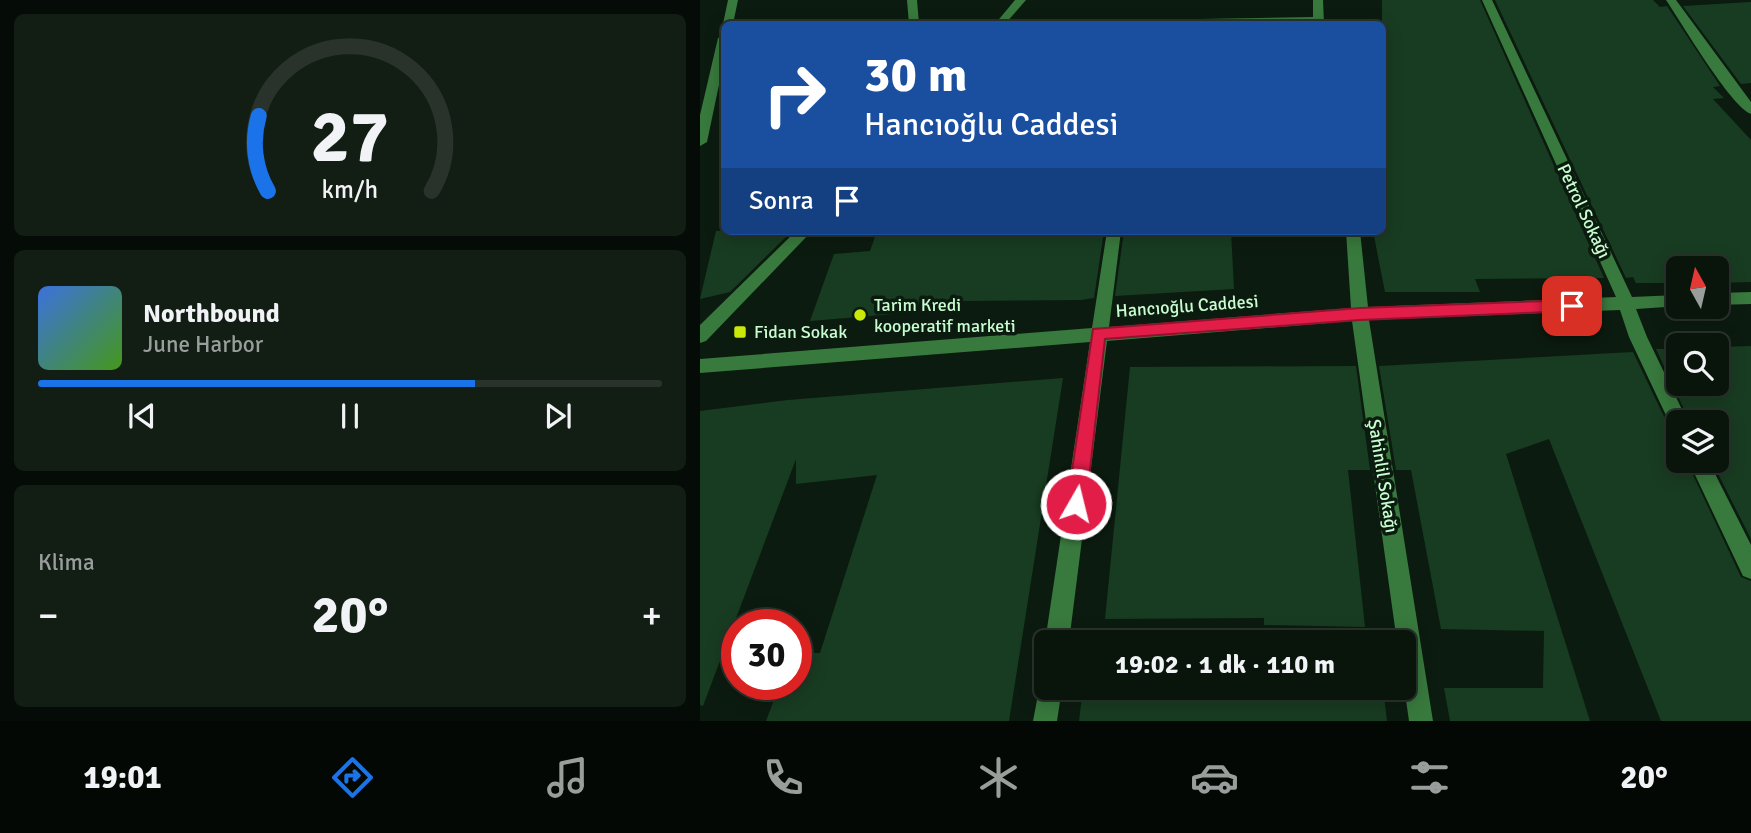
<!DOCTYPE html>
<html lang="tr">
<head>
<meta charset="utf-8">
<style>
  body { margin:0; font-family:Signika,sans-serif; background:#121d14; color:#f1f3f6; height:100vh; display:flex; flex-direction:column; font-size:26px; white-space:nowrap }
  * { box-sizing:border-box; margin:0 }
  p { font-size:23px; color:#999e9d }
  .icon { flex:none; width:38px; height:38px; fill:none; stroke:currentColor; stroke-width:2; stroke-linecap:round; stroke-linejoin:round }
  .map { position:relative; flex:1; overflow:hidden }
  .sheet { display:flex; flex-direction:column; gap:14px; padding:14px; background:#050b06; width:700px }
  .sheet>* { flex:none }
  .top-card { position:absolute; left:21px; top:21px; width:665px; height:214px; border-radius:10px; box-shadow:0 4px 18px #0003,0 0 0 2px #29332c; background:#1a4fa0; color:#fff; overflow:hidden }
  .needle { width:46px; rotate:352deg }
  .controls { position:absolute; left:966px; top:256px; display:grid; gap:14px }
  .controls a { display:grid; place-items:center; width:63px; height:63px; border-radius:10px; background:#09140b; box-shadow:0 4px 18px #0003,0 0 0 2px #29332c; font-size:35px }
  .speed { position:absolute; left:21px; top:609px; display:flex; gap:14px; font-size:35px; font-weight:700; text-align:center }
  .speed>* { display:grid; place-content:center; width:91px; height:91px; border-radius:50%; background:#09140b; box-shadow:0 4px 18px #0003,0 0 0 2px #29332c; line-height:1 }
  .speed .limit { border:10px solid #d22; background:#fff; color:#111 }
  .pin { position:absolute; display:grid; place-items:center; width:60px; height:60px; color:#fff; margin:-30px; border-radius:14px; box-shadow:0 4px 10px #0006 }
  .me { position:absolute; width:77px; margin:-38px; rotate:8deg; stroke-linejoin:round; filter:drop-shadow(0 0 5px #0008) }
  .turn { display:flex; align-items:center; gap:24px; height:147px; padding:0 28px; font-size:32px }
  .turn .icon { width:91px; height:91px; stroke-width:2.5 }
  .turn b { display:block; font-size:49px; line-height:60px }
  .then { display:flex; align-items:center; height:66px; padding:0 28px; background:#0003; gap:14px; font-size:26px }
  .big { font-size:52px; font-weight:700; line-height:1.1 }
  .sheet .widget { flex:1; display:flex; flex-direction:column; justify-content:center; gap:10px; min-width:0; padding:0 24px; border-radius:10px; background:#121d14 }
  .sheet .dial { align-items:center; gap:0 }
  .dial svg { height:182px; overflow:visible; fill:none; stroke:#29332c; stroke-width:7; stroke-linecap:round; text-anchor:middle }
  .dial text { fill:#f1f3f6; stroke:none }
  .song { display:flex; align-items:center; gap:21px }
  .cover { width:84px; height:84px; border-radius:10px; background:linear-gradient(135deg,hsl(220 70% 55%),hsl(100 70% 35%)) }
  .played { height:7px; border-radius:4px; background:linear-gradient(90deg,#1a73e8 70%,#29332c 70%) }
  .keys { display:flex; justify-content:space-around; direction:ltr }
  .heat { display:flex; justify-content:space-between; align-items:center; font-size:38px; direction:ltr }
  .trip { position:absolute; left:334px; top:630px; width:382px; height:70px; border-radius:10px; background:#09140b; box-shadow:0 4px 18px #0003,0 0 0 2px #29332c; font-weight:700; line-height:70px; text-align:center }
  .tabs { display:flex; height:112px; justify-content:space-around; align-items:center; background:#040804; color:#999e9d }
  .tabs .icon { width:49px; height:49px }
  .tabs .selected { color:#1a73e8 }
  .tabs b { font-size:32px; color:#f1f3f6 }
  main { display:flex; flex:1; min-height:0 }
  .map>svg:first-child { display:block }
  .building { fill:#183c21 }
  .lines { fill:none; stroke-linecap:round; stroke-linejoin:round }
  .minor { fill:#38793d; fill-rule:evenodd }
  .route { fill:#e11d48; stroke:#92132f; stroke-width:2 }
  .poi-dot { fill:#cbe908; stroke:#0c1b0f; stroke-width:2.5 }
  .labels { text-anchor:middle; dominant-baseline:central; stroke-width:7; stroke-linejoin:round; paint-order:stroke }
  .street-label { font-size:18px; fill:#c8fdd0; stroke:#0c1b0f }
  .poi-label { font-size:18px; fill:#c8fdd0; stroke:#0c1b0f; text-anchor:start }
</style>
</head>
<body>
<main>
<section class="sheet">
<div class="widget dial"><svg viewBox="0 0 100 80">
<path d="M14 69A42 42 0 1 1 86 69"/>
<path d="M14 69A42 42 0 0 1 10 36" stroke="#1a73e8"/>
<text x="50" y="56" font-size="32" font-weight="700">27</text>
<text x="50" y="72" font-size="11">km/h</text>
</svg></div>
<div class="widget">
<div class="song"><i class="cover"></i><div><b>Northbound</b><p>June Harbor</p></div></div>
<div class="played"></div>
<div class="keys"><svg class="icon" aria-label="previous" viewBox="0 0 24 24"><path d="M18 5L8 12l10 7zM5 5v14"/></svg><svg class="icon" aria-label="pause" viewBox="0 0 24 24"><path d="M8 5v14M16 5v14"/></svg><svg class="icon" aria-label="next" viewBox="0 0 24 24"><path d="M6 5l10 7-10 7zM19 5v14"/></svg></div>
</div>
<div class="widget"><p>Klima</p>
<div class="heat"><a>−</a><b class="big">20°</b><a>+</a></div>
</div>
</section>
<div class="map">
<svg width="1051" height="721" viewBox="0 0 1051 721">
  <rect width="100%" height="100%" fill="#0c1b0f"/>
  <!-- building -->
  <g class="building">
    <path d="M 682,0 L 780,0 L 904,278 L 775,279 L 780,292 L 685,292 L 673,231 L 682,231 Z"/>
    <path d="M 795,0 L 953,0 L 960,7 L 967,6 L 1020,86 L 1013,87 L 1024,98 L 1013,99 L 1051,140 L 1051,282 L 1017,283 L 1017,268 L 978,268 L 978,283 L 936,283 L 933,277 L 926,278 Z"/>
    <path d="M 1051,2 L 1051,83 L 1041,84 L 983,6 Z"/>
    <path d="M 16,231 L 92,231 L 30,292 L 0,299 Z"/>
    <path d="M 177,231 L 404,231 L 394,298 L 381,300 L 257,301 L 255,309 L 110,321 L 134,254 L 170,251 Z"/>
    <path d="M 424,231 L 531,231 L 534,289 L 415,296 Z"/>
    <path d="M 1051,346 L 1051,539 L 1011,460 L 1017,460 L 1017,422 L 990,422 L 956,349 L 978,349 L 978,383 L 1017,383 L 1017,347 Z"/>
    <path d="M 933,352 L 970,429 L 978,432 L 978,460 L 986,460 L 1041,577 L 1051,581 L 1051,721 L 961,721 L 849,439 L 806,454 L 890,721 L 750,721 L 744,688 L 843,688 L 844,631 L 741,629 L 711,470 L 696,470 L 679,366 Z"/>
    <path d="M 656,366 L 670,470 L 648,470 L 665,627 L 564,625 L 564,618 L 405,619 L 430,367 Z"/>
    <path d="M 363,378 L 309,721 L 66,721 L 80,684 L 96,684 L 96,653 L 120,653 L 177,475 L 96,484 L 96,459 L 3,706 L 0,705 L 0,411 L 88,400 Z"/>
    <path d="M 383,688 L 683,688 L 687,721 L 379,721 Z"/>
  </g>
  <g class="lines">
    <!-- minor -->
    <g class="minor">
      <path d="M 28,0 L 38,0 L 33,24 L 24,26 L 23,24 Z"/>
      <path d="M 207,0 L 217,0 L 219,24 L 209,24 Z"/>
      <path d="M 315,0 L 326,0 L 305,24 L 295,24 Z"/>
      <path d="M 613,0 L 623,0 L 624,24 L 381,24 L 386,21 L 613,17 Z"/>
      <path d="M 782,0 L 792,0 L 932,297 L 978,295 L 978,306 L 981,306 L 936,309 L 947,337 L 988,422 L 978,422 L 978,430 L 972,428 L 929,337 L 920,310 L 669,320 L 733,721 L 709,721 L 704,686 L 704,642 L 697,642 L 652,321 L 407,341 L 369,642 L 346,642 L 346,645 L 345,642 L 390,342 L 0,373 L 0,359 L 392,328 L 407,231 L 421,231 L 409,327 L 651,308 L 646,231 L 660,231 L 668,307 L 916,297 Z"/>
      <path d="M 966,0 L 976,0 L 1051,102 L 1051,114 C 1031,107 981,22 966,0 Z"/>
      <path d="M 24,35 L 24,61 L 7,142 L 0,146 L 0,115 L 18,38 Z"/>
      <path d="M 96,231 L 112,231 L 6,341 L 0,343 L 0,325 Z"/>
      <path d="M 1051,292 L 1051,304 L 1017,305 L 1017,293 Z"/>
      <path d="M 988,460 L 1008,460 L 1051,545 L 1051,579 L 1043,576 Z"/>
      <path d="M 346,677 L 346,688 L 362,688 L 357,721 L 333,721 L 341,679 Z"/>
    </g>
  </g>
  <!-- route -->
  <path class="route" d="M 872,300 L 879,306 L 872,311 L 660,320 L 405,339 L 386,504 L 383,510 L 376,513 L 370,510 L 367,504 L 393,329 L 660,308 Z"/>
  <!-- markers -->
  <g class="poi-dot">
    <circle cx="160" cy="315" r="7"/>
    <rect x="33" y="325" width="14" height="14" rx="3.5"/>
  </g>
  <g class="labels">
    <!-- street labels -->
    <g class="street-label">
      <text transform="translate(884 211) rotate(65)">Petrol Sokağı</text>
      <text transform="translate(487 306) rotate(-4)">Hancıoğlu Caddesi</text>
      <text transform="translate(683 476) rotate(81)">Şahinlil Sokağı</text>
    </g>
    <!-- poi labels -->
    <g class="poi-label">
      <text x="174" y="305">Tarim Kredi<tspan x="174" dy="21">kooperatif marketi</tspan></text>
      <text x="54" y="332">Fidan Sokak</text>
    </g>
  </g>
</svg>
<div class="controls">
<a><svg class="needle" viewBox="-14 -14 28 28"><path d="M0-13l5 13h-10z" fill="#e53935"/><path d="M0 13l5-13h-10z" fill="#999e9d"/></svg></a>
<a><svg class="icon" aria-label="search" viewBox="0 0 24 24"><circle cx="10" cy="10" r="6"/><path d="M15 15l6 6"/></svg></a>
<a><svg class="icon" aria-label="layers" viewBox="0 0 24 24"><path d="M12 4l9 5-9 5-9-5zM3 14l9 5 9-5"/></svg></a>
</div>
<div class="speed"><div class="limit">30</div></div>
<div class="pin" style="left:872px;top:306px;background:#d93025"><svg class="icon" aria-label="arrive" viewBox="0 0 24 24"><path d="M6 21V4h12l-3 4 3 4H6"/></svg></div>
<svg class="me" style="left:376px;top:504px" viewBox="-20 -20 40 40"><circle r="17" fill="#e11d48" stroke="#fff" stroke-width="3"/><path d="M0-11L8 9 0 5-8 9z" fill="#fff"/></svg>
<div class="trip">19:02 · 1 dk · 110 m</div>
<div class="top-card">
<div class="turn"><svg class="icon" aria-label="right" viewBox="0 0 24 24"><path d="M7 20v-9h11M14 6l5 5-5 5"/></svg><div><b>30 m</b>Hancıoğlu Caddesi</div></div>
<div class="then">Sonra<svg class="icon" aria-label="arrive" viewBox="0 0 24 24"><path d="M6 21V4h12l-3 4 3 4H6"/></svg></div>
</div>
</div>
</main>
<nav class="tabs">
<b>19:01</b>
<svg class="icon selected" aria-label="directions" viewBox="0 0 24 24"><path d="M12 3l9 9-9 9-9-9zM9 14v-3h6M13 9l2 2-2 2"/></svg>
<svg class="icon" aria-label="music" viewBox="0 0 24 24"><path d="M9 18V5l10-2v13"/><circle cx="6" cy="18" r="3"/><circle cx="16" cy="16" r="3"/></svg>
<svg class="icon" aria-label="phone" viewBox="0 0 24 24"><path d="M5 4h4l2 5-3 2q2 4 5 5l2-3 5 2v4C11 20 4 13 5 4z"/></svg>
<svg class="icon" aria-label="climate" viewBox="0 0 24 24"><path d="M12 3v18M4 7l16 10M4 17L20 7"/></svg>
<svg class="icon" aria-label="car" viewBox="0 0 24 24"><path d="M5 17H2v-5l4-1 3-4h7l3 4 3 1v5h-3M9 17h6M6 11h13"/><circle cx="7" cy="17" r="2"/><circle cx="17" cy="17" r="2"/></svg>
<svg class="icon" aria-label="filters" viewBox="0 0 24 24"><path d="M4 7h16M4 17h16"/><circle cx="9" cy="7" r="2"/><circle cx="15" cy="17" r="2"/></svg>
<b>20°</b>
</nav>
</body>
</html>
